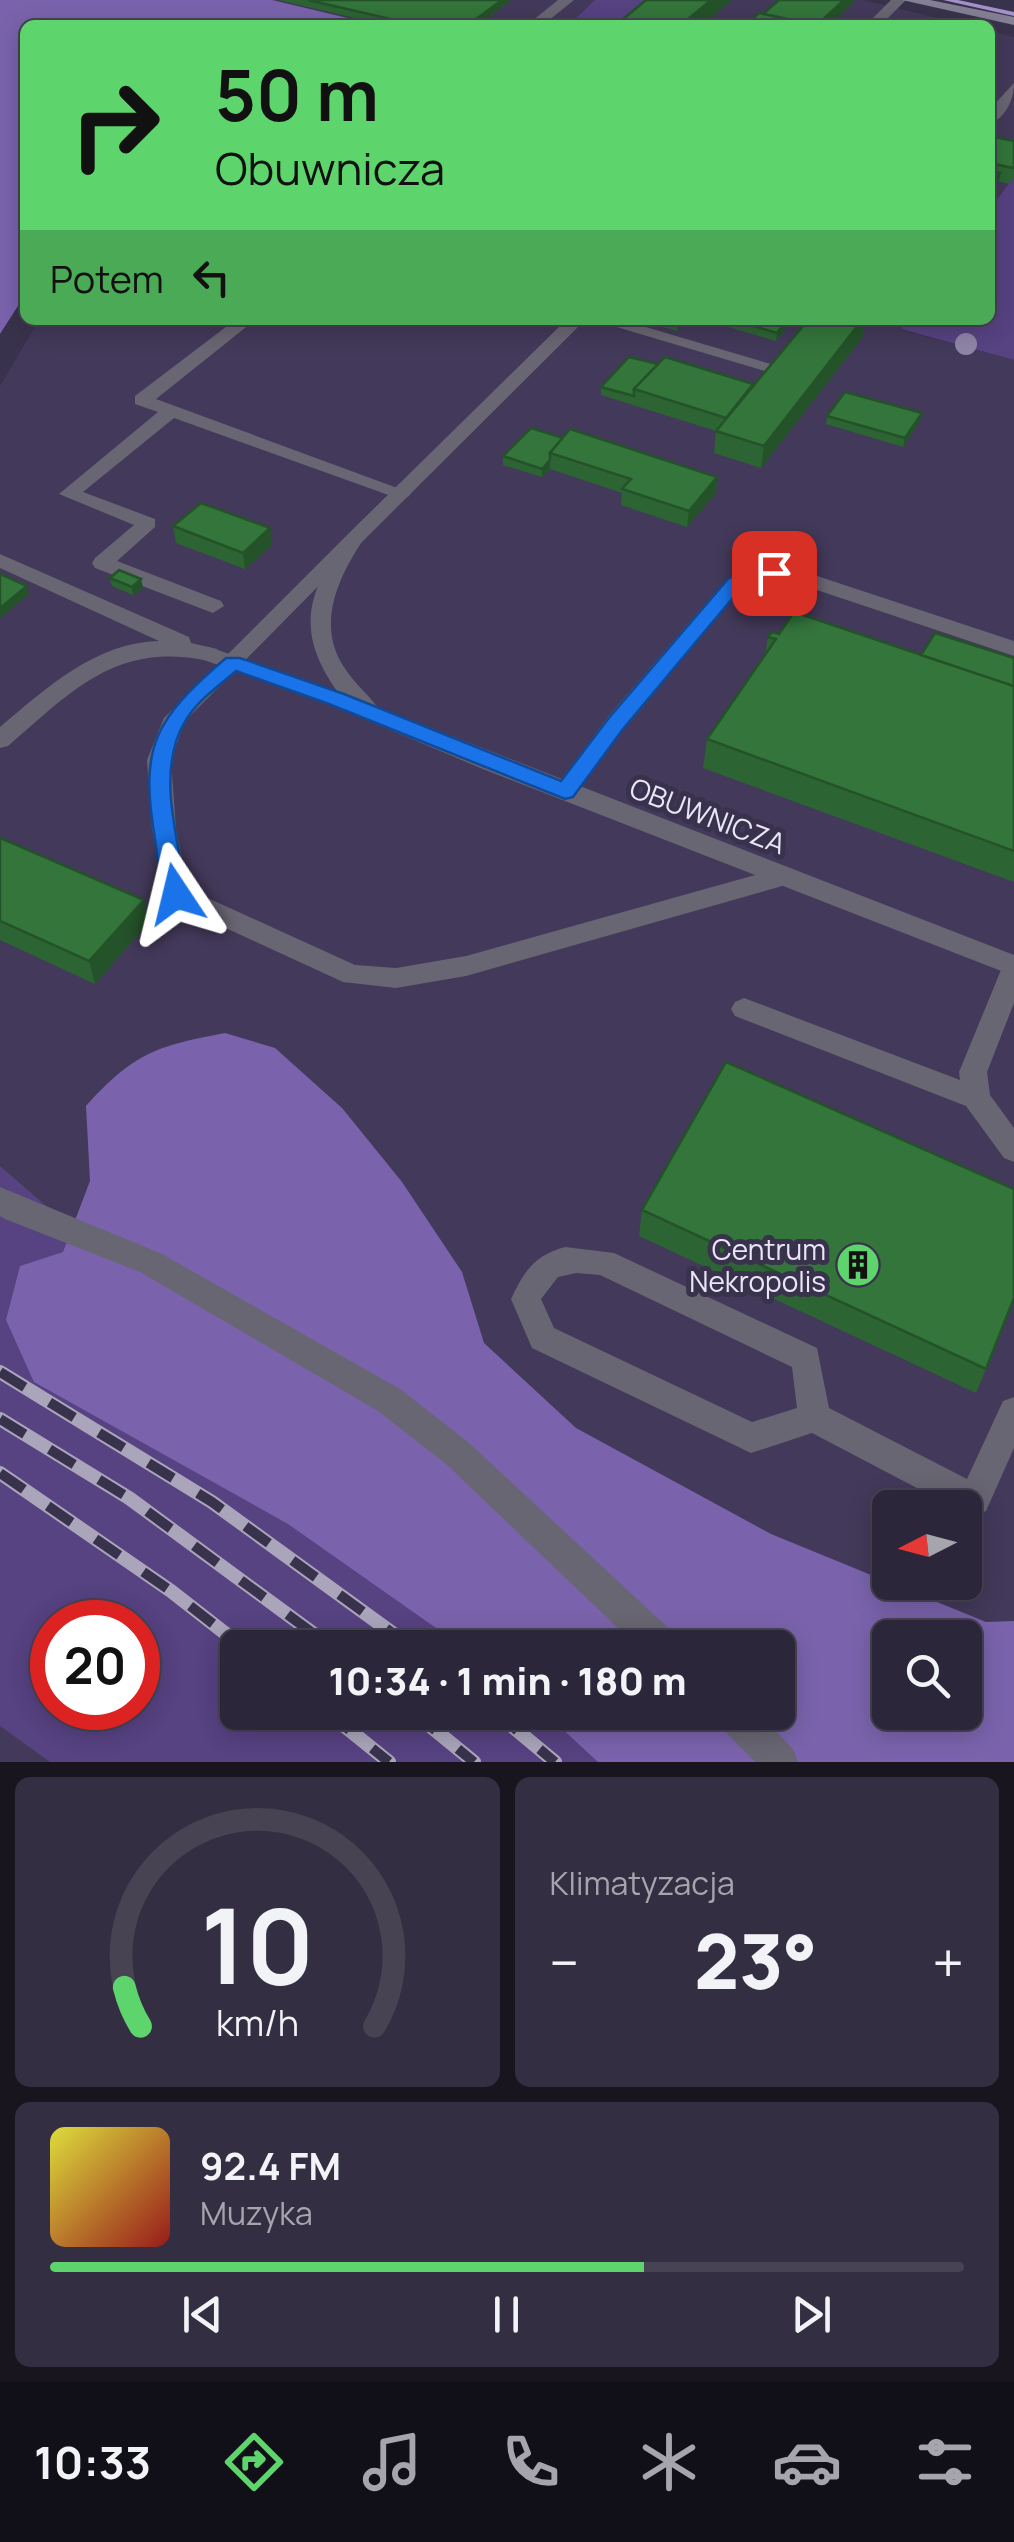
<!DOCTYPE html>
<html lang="pl">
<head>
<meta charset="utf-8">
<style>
  body { margin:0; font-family:Manrope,sans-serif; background:#332e41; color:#f1f3f6; height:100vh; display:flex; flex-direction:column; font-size:38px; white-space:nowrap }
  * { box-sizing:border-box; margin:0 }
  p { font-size:32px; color:#a6a5ae }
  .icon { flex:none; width:55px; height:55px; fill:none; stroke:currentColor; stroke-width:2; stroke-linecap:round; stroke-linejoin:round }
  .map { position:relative; height:1762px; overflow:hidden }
  .sheet { display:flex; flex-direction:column; gap:15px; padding:15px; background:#18151f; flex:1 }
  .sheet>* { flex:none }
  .banner { position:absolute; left:20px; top:20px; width:975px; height:305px; border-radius:15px; box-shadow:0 5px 25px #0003,0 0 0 2px #474353; background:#5ed56c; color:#111; overflow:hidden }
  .needle { width:65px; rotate:264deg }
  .fabs { position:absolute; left:872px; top:1490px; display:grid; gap:20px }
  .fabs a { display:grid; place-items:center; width:110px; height:110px; border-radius:15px; background:#2b2639; box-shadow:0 5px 25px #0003,0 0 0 2px #474353; font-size:50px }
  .speed { position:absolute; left:30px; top:1600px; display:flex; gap:20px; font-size:50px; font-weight:700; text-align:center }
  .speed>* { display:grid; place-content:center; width:130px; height:130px; border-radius:50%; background:#2b2639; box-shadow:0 5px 25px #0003,0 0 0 2px #474353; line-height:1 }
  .speed .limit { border:15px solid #d22; background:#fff; color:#111 }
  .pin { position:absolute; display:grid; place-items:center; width:85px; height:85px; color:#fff; margin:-42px; border-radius:20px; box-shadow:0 5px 15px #0006 }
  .me { position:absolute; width:110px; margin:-55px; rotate:350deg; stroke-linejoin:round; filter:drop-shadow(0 0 8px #0008) }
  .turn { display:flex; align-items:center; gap:35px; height:210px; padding:0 30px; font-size:45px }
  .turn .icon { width:130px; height:130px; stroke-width:2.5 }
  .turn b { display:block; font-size:70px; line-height:85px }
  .then { display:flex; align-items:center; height:95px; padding:0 30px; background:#0003; gap:20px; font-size:38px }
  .big { font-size:75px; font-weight:800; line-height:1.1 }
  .sheet .widget { flex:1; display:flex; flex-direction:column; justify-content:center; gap:15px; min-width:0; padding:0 35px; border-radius:15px; background:#332e41 }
  .sheet .dial { align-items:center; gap:0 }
  .dial svg { height:260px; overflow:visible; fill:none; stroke:#474353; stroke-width:7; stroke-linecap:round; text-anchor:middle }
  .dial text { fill:#f1f3f6; stroke:none }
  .song { display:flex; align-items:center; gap:30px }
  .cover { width:120px; height:120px; border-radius:15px; background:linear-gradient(135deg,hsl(60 70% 55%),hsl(0 70% 35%)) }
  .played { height:10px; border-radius:5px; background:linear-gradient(90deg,#5ed56c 65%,#474353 65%) }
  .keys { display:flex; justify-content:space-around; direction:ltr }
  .heat { display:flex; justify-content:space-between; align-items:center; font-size:55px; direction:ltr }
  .sheet .tiles { flex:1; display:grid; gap:15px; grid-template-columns:1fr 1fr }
  .widget:last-child { grid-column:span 2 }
  .trip { position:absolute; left:220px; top:1630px; width:575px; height:100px; border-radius:15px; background:#2b2639; box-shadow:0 5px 25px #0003,0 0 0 2px #474353; font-weight:800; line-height:100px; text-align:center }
  .tabs { display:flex; height:160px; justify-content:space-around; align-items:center; background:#110f17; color:#a6a5ae }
  .tabs .icon { width:70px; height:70px }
  .tabs .selected { color:#5ed56c }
  .tabs b { font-size:45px; color:#f1f3f6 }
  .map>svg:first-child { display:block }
  .built { fill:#43395a; fill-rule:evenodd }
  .green { fill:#574282; fill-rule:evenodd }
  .forest { fill:#7a63ac; fill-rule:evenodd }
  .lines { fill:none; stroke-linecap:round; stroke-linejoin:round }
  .stream { fill:#a291ca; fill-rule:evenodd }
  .lane { fill:#696673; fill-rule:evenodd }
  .street { fill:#696673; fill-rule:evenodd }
  .secondary { fill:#858095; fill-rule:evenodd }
  .rail-casing { stroke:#aaa5ba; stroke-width:14 }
  .rail { stroke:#39324c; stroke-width:10; stroke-dasharray:29; stroke-linecap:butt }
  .tree { fill:#8e85a7 }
  .wall { fill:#2c6533 }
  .shaded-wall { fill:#245229 }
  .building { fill:#33753b; stroke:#245229; stroke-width:2.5 }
  .route { fill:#1a73e8; stroke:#114b97; stroke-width:2.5 }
  .labels { text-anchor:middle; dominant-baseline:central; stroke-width:10; stroke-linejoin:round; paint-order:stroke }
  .street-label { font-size:28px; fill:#eae6f7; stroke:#39324c }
  .poi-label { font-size:28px; fill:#eae6f7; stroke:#39324c; text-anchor:end }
</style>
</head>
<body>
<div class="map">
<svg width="1014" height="1762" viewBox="0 0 1014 1762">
  <rect width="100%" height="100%" fill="#39324c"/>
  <!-- built -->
  <g class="built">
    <path d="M 239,0 L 862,0 L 967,25 L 223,25 Z"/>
    <path d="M 990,31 L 1014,37 L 1014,178 L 990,211 Z"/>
    <path d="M 39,320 L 908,320 L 901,330 L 1014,360 L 1014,1762 L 0,1762 L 0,386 ZM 890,1508 L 965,1508 L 965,1582 L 890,1582 ZM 52,1622 L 138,1622 L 138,1708 L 52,1708 ZM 890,1638 L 965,1638 L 965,1712 L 890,1712 ZM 238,1648 L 778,1648 L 778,1712 L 238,1712 Z"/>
  </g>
  <!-- green -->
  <g class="green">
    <path d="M 595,0 L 666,0 L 627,25 L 569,25 Z"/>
    <path d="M 1014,177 L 1014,360 L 901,329 L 907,320 L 990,320 L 990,209 Z"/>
    <path d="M 0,1166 L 557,1647 L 238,1648 L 238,1712 L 633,1713 L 690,1762 L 50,1762 L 0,1726 ZM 52,1622 L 138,1622 L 138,1708 L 52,1708 Z"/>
  </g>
  <!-- forest -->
  <g class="forest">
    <path d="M 0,0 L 272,0 L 377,25 L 25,25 L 25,295 L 0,334 Z"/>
    <path d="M 225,1033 L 275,1048 L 342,1108 L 402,1182 L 462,1272 L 484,1343 L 576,1428 L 771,1534 L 986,1622 L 1014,1621 L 1014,1762 L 598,1762 L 545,1713 L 778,1712 L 778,1648 L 463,1647 L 288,1524 L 34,1382 L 6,1320 L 20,1266 L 63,1252 L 90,1181 L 86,1106 C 134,1053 156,1046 225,1033 ZM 890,1638 L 965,1638 L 965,1712 L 890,1712 Z"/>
  </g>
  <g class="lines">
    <!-- stream -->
    <path class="stream" d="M 943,0 L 958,0 L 1014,12 L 1014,16 Z"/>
    <!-- lane -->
    <g class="lane">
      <path d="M 558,0 L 574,0 L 543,25 L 527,25 Z"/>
      <path d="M 1014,83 C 1014,99 1006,117 990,124 L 990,109 Z"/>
      <path d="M 235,320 L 255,320 L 156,399 L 411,493 L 408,497 L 394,497 L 174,418 L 83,492 L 155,519 L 155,527 L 117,561 L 221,601 L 224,606 L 213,613 L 95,568 L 92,563 L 95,558 L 134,525 L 59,494 L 158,412 L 135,404 L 135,396 Z"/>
      <path d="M 593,320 L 622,320 L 781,367 L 779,371 L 765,371 Z"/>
      <path d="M 352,535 L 359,537 L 362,541 L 359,545 L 185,721 L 171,760 L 176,829 L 188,889 L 355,965 L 396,968 L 466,956 L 784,867 L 793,869 L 796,876 L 793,883 L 466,976 L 396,988 L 343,982 L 167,901 L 152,829 L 147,760 L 164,718 L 345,537 Z"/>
      <path d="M 0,554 L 189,637 L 191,643 L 217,649 L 220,654 L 209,661 C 117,641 73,690 8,746 L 0,748 L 0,727 C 45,689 96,642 159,641 L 0,568 Z"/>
      <path d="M 752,566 L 808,573 L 1014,641 L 1014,656 L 799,584 L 756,580 L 742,588 L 623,730 L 573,798 L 557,798 L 553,792 L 557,786 L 607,718 L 728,578 Z"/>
      <path d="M 1014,960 L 1014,1003 L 987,1072 L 990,1095 L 1014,1128 L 1014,1162 L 1004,1158 L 966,1106 L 735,1016 L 731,1009 L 735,1002 L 744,998 L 960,1080 L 959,1072 L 1001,970 L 1005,963 Z"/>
      <path d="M 0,1187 L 162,1254 L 400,1389 L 468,1442 L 677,1636 L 682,1648 L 639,1648 L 446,1464 L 378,1411 L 140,1272 L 5,1219 L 0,1216 Z"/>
      <path d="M 565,1247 L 614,1253 L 817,1348 L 829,1408 L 967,1479 L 1003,1401 L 1014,1397 L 1014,1448 L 986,1511 L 974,1516 L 965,1512 L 965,1508 L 955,1508 L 812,1433 L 751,1453 L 532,1348 L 511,1299 C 524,1271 535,1255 565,1247 ZM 576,1273 L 600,1275 L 792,1367 L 797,1408 L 752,1422 L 554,1328 L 541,1299 L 558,1277 Z"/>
      <path d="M 714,1712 L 757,1712 L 793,1749 L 798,1762 L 755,1762 L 719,1725 Z"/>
    </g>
    <!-- street -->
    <g class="street">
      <path d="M 891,0 L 906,0 L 881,25 L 866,25 Z"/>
      <path d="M 566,320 L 585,320 L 361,543 C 336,582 316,628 346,670 C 355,684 368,694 377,707 L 1014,955 L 1014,976 L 483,769 L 329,704 L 201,659 L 198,654 L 209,647 L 337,691 C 294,630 308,592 347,535 Z"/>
    </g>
    <!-- secondary -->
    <path class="secondary" d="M 902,0 L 930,0 L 1014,17 L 1014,25 Z"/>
    <defs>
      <g id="rail">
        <path d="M 0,1372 L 212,1502 L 413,1648"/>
        <path d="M 0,1419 L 129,1498 L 333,1648"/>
        <path d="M 0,1473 L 171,1591 L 244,1648"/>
        <path d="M 327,1712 L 389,1762"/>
        <path d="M 413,1712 L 474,1762"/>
        <path d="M 495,1712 L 555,1762"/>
      </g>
    </defs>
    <!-- rail casing -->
    <use href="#rail" class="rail-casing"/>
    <!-- rail -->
    <use href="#rail" class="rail"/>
  </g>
  <!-- trees -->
  <circle class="tree" cx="966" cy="344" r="11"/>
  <!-- wall -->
  <g class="wall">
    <path d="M 278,0 L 511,0 L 478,25 L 385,25 Z"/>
    <path d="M 990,136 L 1014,141 L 1014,177 L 1009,184 L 999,181 L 990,193 Z"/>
    <path d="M 650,320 L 688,320 L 677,331 L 649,323 Z"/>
    <path d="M 719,320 L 793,320 L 776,341 L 718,324 Z"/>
    <path d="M 808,320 L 865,320 L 862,338 L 761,468 L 714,453 L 716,431 L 601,395 L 601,387 L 658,364 L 753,386 Z"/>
    <path d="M 827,416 L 920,421 L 903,447 L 826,424 Z"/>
    <path d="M 563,438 L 717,477 L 716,493 L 687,527 L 621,505 L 622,493 L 550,469 L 542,477 L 503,465 L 503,456 Z"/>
    <path d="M 173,526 L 272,545 L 245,569 L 176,543 Z"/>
    <path d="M 110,578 L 141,579 L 143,588 L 133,595 L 112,586 Z"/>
    <path d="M 779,634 L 921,655 L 1014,658 L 1014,882 L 703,768 L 707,739 L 765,655 L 768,637 Z"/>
    <path d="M 0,838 L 149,922 L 95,984 L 0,940 Z"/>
    <path d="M 642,1210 L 986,1369 L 976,1393 L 639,1236 Z"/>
  </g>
  <!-- shaded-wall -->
  <g class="shaded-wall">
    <path d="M 502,0 L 511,0 L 478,25 L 468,25 Z"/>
    <path d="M 711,0 L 732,0 L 703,25 L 681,25 Z"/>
    <path d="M 844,0 L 853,0 L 853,3 L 830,25 L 817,25 Z"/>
    <path d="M 1000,173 L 999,181 L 990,193 L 990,182 Z"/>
    <path d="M 681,320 L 688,320 L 677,331 L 678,323 Z"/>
    <path d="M 786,320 L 793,320 L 776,341 L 777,333 Z"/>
    <path d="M 862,320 L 865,320 L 862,338 L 761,468 L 764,446 Z"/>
    <path d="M 922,413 L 920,421 L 903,447 L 905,438 Z"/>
    <path d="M 550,460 L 550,469 L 542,477 L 542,469 Z"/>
    <path d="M 717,477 L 716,493 L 687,527 L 689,511 Z"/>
    <path d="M 270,528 L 272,545 L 245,569 L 243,553 Z"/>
    <path d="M 141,579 L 143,588 L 133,595 L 132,587 Z"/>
    <path d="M 27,586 L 29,594 L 0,618 L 0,608 Z"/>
    <path d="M 144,900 L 149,922 L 95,984 L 89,961 Z"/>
  </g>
  <!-- building -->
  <g class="building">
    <path d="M 308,0 L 502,0 L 468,25 L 416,25 Z"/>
    <path d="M 646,0 L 711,0 L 681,25 L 616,25 Z"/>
    <path d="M 779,0 L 844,0 L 817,25 L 763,14 Z"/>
    <path d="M 759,13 L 813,25 L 745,25 Z"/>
    <path d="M 990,136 L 1014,141 L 1014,166 L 1013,168 L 990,163 Z"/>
    <path d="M 990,171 L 1000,173 L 992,185 L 994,178 L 990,177 Z"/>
    <path d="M 733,320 L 782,320 L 786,321 L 777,333 Z"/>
    <path d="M 808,320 L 862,320 L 764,446 L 716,431 Z"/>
    <path d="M 629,357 L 658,364 L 634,389 L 634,396 L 601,387 Z"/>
    <path d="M 665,357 L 753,384 L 726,418 L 634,389 Z"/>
    <path d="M 845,392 L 922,413 L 905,438 L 827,416 Z"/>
    <path d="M 531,428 L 563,438 L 550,453 L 550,460 L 542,469 L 503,456 Z"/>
    <path d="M 570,429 L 717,477 L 689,511 L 622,489 L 631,479 L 550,453 Z"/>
    <path d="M 201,503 L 270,528 L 243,553 L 173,526 Z"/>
    <path d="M 119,570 L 141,579 L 132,587 L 110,578 Z"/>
    <path d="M 0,574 L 27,586 L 0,608 Z"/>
    <path d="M 794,612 L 1014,686 L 1014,851 L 707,739 L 776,639 L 768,637 L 772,632 L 779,634 Z"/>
    <path d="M 935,633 L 1014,658 L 1014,686 L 921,655 Z"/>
    <path d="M 0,838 L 144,900 L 89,961 L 0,921 Z"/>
    <path d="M 726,1062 L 1014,1189 L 1014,1298 L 986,1369 L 642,1210 Z"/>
  </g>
  <!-- route -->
  <path class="route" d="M 752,567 L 774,567 L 784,573 L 781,577 L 755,579 L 742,587 L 623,729 L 573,797 L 565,799 L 329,704 L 236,671 C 219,686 198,700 186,720 C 155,769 178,840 187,894 L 184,900 L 168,900 C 159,883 158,859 155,839 C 139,745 155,719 226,658 L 240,658 L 344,694 L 561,781 L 608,719 L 728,579 Z"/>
  <!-- icons -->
  <defs>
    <symbol id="building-disc" viewBox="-11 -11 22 22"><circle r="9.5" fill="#5ed56c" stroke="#39324c"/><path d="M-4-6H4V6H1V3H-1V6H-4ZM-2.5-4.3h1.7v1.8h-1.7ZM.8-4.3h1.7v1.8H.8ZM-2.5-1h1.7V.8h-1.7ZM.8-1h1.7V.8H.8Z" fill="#111"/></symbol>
  </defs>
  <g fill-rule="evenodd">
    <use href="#building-disc" x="833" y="1240" width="50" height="50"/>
  </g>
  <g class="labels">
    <!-- street labels -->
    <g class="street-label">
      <text transform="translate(708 815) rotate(21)">OBUWNICZA</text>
    </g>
    <!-- poi labels -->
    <g class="poi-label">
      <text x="826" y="1249">Centrum<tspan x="826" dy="32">Nekropolis</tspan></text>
    </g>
  </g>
</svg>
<div class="fabs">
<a><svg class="needle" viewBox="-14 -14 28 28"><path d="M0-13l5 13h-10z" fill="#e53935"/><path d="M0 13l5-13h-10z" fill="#a6a5ae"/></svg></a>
<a><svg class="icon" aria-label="search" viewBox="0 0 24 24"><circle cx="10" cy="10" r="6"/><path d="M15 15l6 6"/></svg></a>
</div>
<div class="speed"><div class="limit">20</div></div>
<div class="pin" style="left:774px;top:573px;background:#d93025"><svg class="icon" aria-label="arrive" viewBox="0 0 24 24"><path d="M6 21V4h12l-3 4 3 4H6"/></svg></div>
<svg class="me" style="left:176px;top:894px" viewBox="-20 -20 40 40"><path d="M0-17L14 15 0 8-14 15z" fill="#1a73e8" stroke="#fff" stroke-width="4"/></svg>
<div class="trip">10:34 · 1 min · 180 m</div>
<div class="banner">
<div class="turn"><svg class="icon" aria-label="right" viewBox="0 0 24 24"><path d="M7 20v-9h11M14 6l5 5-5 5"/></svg><div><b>50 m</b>Obuwnicza</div></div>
<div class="then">Potem<svg class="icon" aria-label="left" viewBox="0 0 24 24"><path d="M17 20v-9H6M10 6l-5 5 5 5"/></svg></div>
</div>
</div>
<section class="sheet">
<div class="tiles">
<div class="widget dial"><svg viewBox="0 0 100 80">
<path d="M14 69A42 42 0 1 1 86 69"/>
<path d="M14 69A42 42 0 0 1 9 57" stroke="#5ed56c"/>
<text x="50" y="56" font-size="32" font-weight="700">10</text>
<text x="50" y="72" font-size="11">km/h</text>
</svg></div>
<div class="widget"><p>Klimatyzacja</p>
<div class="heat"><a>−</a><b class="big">23°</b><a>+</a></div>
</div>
<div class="widget">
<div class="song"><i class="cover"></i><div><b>92.4 FM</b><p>Muzyka</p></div></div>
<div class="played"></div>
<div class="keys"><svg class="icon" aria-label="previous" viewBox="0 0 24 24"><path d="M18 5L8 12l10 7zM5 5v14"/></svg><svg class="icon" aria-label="pause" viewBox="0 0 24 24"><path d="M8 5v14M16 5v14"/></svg><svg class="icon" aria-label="next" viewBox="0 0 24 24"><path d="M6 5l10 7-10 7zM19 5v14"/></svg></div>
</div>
</div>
</section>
<nav class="tabs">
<b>10:33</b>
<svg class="icon selected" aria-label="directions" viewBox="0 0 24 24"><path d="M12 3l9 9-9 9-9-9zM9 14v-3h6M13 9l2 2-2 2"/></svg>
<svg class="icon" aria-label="music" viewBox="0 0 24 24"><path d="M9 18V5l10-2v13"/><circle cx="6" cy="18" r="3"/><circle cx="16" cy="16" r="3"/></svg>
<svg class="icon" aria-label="phone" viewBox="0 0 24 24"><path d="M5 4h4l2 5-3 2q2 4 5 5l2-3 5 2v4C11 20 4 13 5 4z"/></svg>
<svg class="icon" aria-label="climate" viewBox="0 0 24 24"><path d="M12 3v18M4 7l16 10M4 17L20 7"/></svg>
<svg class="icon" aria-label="car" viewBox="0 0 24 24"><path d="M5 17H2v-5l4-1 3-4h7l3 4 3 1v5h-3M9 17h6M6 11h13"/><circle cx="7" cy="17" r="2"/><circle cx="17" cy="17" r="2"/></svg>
<svg class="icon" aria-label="filters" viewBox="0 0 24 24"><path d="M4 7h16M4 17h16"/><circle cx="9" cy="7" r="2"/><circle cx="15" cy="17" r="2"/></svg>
</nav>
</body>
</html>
